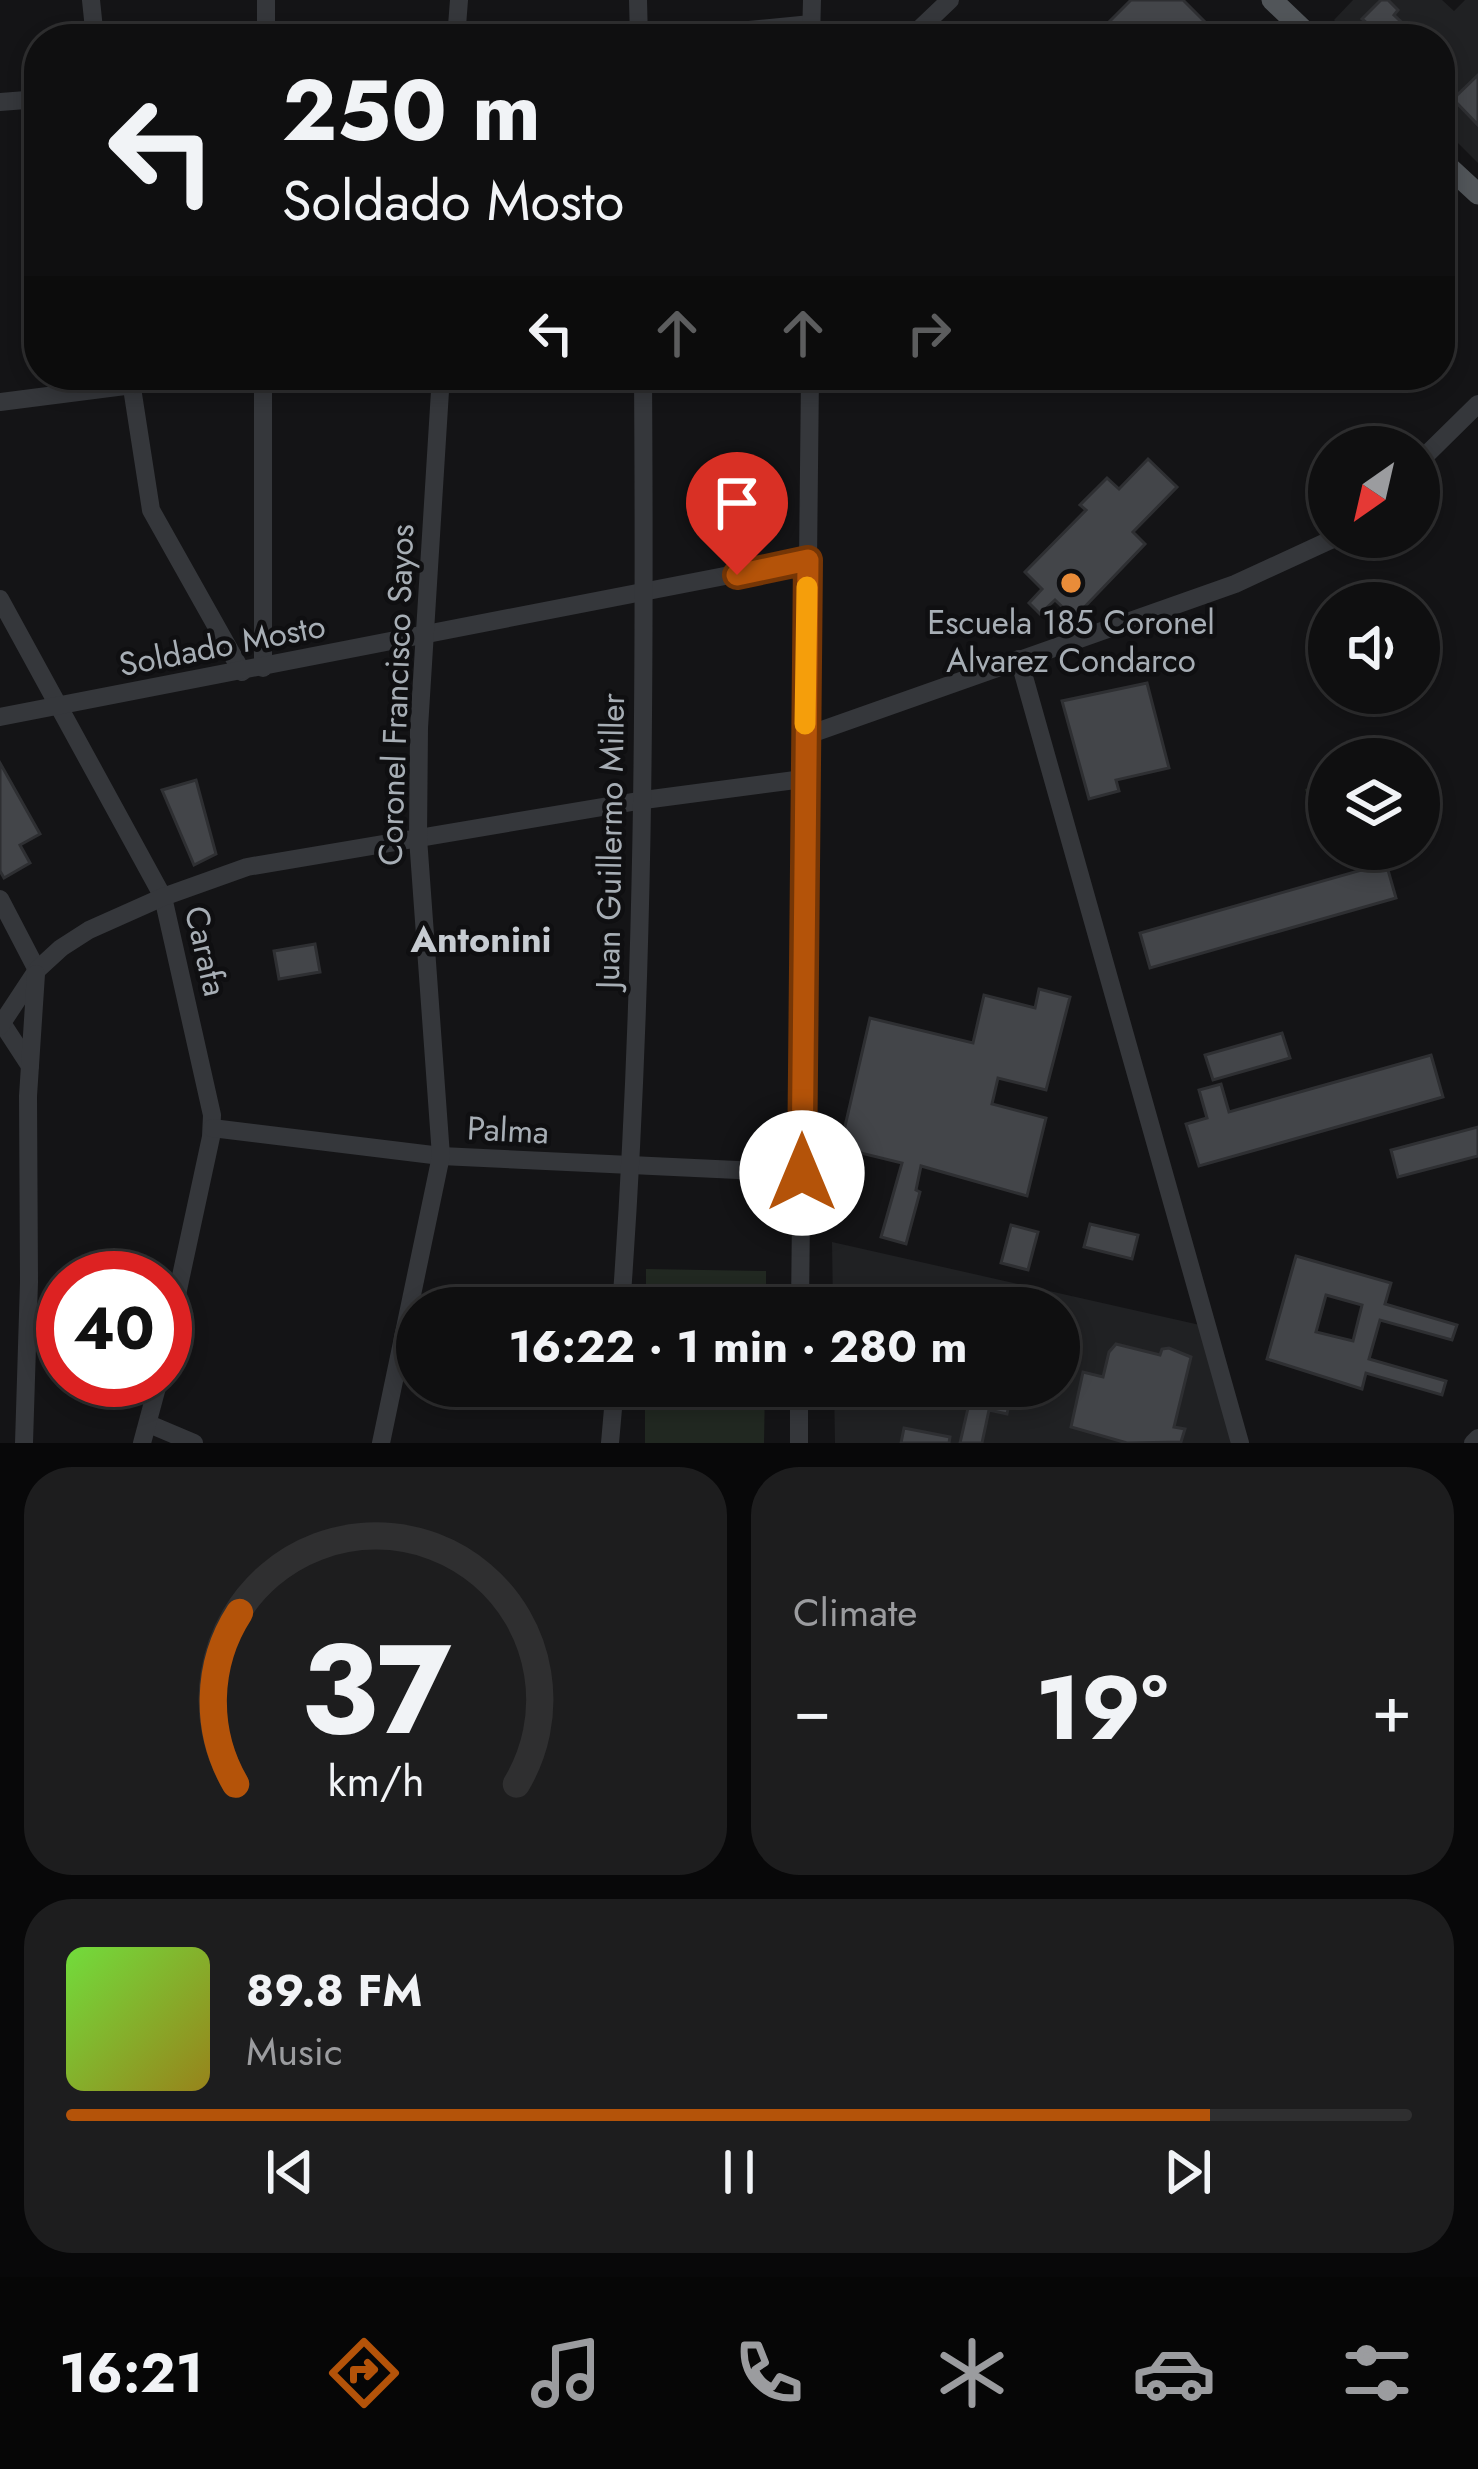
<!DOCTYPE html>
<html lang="en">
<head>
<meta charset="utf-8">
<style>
  body { margin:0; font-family:Jost,sans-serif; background:#1d1d1e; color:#f1f3f6; height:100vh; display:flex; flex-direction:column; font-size:45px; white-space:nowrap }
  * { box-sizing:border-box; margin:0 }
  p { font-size:39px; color:#9b9c9f }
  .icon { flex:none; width:66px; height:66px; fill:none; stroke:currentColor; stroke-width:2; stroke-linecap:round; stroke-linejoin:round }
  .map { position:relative; height:1443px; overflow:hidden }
  .side { display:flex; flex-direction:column; gap:24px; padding:24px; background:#080809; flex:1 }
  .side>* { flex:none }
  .hud { position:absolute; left:24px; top:24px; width:1431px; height:366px; border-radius:48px; box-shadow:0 6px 18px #0003,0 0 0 3px #2f2f30; background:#0f0f10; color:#f1f3f6; overflow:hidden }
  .needle { width:78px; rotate:214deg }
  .buttons { position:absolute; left:1308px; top:426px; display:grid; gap:24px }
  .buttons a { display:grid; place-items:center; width:132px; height:132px; border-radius:50%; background:#0f0f10; box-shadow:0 6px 18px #0003,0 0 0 3px #2f2f30; font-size:60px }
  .speed { position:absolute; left:36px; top:1251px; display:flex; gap:24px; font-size:60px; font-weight:700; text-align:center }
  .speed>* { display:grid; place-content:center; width:156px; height:156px; border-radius:50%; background:#0f0f10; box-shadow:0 6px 18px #0003,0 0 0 3px #2f2f30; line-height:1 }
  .speed .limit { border:18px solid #d22; background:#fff; color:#111 }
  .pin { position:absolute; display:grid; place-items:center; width:102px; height:102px; color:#fff; margin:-123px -51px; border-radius:50% 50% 50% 0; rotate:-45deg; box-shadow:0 0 12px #0007 }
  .pin .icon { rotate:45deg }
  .me { position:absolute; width:132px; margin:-66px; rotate:0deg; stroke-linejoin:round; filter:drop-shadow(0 0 9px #0008) }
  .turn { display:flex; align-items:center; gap:42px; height:252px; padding:0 60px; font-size:54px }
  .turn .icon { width:156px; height:156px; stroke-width:2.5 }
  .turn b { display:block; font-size:84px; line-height:102px }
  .lanes { display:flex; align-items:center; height:114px; padding:0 60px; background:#0003; justify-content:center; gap:60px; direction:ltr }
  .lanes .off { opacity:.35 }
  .big { font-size:90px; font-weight:700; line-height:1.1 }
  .side .tile { flex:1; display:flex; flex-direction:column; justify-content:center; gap:18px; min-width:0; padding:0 42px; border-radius:48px; background:#1d1d1e }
  .side .dial { align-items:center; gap:0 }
  .dial svg { height:312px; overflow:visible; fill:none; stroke:#2f2f30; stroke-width:7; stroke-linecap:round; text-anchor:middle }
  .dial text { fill:#f1f3f6; stroke:none }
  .song { display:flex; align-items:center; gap:36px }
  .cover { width:144px; height:144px; border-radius:18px; background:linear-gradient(135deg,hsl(100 70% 55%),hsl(50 70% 35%)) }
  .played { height:12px; border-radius:6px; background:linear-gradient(90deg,#b45309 85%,#2f2f30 85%) }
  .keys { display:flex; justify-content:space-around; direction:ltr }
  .heat { display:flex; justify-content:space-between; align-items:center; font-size:66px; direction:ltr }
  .side .tiles { flex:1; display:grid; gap:24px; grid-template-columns:1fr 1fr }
  .tile:last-child { grid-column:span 2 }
  .trip { position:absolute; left:396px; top:1287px; width:684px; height:120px; border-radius:60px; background:#0f0f10; box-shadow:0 6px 18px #0003,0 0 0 3px #2f2f30; font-weight:700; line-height:120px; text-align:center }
  .tabs { display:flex; height:192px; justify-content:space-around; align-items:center; background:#060606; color:#9b9c9f }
  .tabs .icon { width:84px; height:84px }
  .tabs .current { color:#b45309 }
  .tabs b { font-size:54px; color:#f1f3f6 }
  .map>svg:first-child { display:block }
  .built { fill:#202123 }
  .pitch { fill:#212821 }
  .building { fill:#434549; stroke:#2e2f32; stroke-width:3; fill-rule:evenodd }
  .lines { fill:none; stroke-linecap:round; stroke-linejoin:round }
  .minor { stroke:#35373b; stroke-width:18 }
  .major { stroke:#515559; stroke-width:21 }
  .route-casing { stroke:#753606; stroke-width:30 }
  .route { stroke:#b45309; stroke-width:21 }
  .slow { stroke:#f59e0b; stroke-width:21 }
  .poi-dot { fill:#e98c39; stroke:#0f0f11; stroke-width:4.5 }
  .labels { text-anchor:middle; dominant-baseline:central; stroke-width:9; stroke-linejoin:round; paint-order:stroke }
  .poi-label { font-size:33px; fill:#a7aeb5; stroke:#0f0f11 }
  .street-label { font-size:33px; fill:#a7aeb5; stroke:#0f0f11 }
  .neighbourhood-label { font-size:36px; font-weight:bold; fill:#c7ccd2; stroke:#0f0f11 }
</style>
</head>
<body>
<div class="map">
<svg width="1478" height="1443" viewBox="0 0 1478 1443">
  <rect width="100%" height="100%" fill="#141416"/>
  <!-- built -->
  <g class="built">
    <path d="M 1353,0 L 1442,0 L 1454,11 L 1465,0 L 1478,0 L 1478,163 L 1440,125 L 1440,39 L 1353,39 L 1334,20 Z"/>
    <path d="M 832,1242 L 1200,1325 L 1234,1443 L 835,1443 L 834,1386 L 1059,1386 L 1059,1308 L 833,1308 Z"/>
  </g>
  <!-- pitch -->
  <g class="pitch">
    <path d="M 1329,782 L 1329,817 L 1314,821 L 1305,789 Z"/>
    <path d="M 646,1269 L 766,1271 L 766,1308 L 646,1308 Z"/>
    <path d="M 645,1386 L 765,1386 L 764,1443 L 645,1443 Z"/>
  </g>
  <!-- building -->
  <g class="building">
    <path d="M 1131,0 L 1183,0 L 1222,39 L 1092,39 Z"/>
    <path d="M 1381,0 L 1388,0 L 1398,10 L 1394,15 L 1413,33 L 1406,39 L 1386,39 L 1362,19 Z"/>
    <path d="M 1478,75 L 1478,125 L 1453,99 Z"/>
    <path d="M 1148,459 L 1177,487 L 1133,532 L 1145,544 L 1074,618 L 1055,600 L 1040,614 L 1029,603 L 1042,589 L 1025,572 L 1086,510 L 1080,505 L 1107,478 L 1119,489 Z"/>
    <path d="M 1147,683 L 1169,768 L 1116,780 L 1119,791 L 1089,799 L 1062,701 Z"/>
    <path d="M 0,763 L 40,834 L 20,845 L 30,863 L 4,878 L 0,871 Z"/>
    <path d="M 196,780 L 216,854 L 194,865 L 162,790 Z"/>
    <path d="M 1386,863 L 1396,898 L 1150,968 L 1140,933 Z"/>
    <path d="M 315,944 L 320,972 L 279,979 L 274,951 Z"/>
    <path d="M 1039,989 L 1070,997 L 1046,1090 L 998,1078 L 992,1104 L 1046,1118 L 1027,1196 L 921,1166 L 916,1190 L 920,1192 L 906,1244 L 881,1237 L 902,1163 L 840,1148 L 870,1018 L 973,1043 L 984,995 L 1035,1008 Z"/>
    <path d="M 1282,1033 L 1290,1058 L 1213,1080 L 1205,1055 Z"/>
    <path d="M 1431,1055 L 1443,1097 L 1199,1166 L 1186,1124 L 1207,1118 L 1199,1090 L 1221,1084 L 1229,1112 Z"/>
    <path d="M 1478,1127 L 1478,1156 L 1398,1177 L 1391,1150 Z"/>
    <path d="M 1090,1224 L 1138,1235 L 1132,1259 L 1084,1247 Z"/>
    <path d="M 1011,1225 L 1038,1232 L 1028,1270 L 1001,1263 Z"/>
    <path d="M 1296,1256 L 1391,1283 L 1385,1304 L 1457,1325 L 1452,1340 L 1380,1320 L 1369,1359 L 1446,1381 L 1442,1395 L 1366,1373 L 1362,1389 L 1267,1359 ZM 1326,1295 L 1362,1305 L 1353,1341 L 1316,1332 Z"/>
    <path d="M 1116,1344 L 1160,1355 L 1162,1349 L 1169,1348 L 1191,1357 L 1174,1427 L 1185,1429 L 1181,1442 L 1127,1443 L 1071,1427 L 1083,1372 L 1103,1377 L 1109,1352 Z"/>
    <path d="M 957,1386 L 1012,1390 L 1007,1414 L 989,1410 L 982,1443 L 960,1443 L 968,1408 L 953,1405 Z"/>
    <path d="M 904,1428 L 950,1437 L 949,1443 L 901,1443 Z"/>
  </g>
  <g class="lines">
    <!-- minor -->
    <g class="minor">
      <path d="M 91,0 L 95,39"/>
      <path d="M 638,0 L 639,39"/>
      <path d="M 266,39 L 266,0"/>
      <path d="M 456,39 L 459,0"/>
      <path d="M 654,39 L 811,24"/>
      <path d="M 811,39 L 812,0"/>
      <path d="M 909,39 L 950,0"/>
      <path d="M 0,102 L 39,99"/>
      <path d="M 130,375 L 151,510 L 242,672"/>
      <path d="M 263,375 L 263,668"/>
      <path d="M 0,402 L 211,375"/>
      <path d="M 1419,462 L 1478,404"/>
      <path d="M 0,599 L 163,897 L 212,1115 L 211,1137 L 165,1350"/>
      <path d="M 1019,659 L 1240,1443"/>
      <path d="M 0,717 L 807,560"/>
      <path d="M 805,736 L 1235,584 L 1337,537"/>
      <path d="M 0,899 L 37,970"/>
      <path d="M 0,1020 L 30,1066"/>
      <path d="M 0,1026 L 37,970 L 61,948 L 89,930 L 163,897 L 247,867 L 644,800 L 803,779"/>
      <path d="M 212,1128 L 441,1156 L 802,1173"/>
      <path d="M 621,1308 C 644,997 645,686 643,375"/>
      <path d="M 800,1308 L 810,375"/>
      <path d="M 149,1424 L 194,1443"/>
      <path d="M 24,1443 L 29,1282 L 28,1096 L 36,974"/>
      <path d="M 142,1443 L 159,1380"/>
      <path d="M 381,1443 L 441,1156 L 418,838 L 419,728 L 441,375"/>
      <path d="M 610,1443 L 615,1386"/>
      <path d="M 799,1443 L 799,1386"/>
      <path d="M 1473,1443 L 1478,1438"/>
    </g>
    <!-- major -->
    <g class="major">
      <path d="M 1272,0 L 1313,39"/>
      <path d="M 1440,159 L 1478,194"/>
    </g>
  </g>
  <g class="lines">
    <defs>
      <path id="route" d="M 737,575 L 808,560 L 802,1173"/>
    </defs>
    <!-- route casing -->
    <use href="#route" class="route-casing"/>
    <!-- route -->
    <use href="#route" class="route"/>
    <!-- slow -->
    <path class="slow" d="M 805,724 L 807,587"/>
  </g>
  <!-- markers -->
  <circle class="poi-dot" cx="1071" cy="583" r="12"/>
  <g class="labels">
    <!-- poi labels -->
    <g class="poi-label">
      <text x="1071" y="622">Escuela 185 Coronel<tspan x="1071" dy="38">Alvarez Condarco</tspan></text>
    </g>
    <!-- street labels -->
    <g class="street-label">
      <text transform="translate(222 645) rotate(-11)">Soldado Mosto</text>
      <text transform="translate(396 695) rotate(-88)">Coronel Francisco Sayos</text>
      <text transform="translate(610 841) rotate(-89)">Juan Guillermo Miller</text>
      <text transform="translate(206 951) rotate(77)">Carafa</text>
      <text transform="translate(508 1130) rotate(3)">Palma</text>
    </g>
    <!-- neighbourhood labels -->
    <g class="neighbourhood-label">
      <text x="481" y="939">Antonini</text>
    </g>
  </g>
</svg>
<div class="buttons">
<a><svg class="needle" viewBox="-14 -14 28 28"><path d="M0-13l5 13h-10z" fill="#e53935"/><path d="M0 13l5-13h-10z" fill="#9b9c9f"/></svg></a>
<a><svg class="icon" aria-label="sound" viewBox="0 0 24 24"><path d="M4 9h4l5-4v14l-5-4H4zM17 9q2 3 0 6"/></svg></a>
<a><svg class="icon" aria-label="layers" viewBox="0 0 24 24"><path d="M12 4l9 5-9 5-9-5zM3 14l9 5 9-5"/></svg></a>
</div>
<div class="speed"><div class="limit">40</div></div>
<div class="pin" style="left:737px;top:575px;background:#d93025"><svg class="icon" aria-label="arrive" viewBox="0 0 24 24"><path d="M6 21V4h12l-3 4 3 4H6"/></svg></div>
<svg class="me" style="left:802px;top:1173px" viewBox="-20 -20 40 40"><circle r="19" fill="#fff"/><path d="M0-13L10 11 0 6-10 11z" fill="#b45309"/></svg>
<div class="trip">16:22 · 1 min · 280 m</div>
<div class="hud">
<div class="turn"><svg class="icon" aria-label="left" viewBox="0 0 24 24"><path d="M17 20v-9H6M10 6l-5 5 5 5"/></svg><div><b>250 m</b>Soldado Mosto</div></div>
<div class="lanes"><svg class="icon" aria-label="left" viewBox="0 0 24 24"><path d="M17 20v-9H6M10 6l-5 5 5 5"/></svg><svg class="icon off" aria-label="ahead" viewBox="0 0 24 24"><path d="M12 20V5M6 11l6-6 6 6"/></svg><svg class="icon off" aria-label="ahead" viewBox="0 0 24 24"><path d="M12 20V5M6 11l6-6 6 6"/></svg><svg class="icon off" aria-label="right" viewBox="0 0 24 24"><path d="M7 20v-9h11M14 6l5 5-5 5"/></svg></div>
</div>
</div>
<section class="side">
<div class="tiles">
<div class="tile dial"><svg viewBox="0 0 100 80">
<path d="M14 69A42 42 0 1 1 86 69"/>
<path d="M14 69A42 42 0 0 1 15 25" stroke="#b45309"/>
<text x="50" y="56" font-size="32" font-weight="700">37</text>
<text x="50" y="72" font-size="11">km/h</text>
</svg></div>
<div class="tile"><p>Climate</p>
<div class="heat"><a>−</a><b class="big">19°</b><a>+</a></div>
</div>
<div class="tile">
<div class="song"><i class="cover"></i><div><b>89.8 FM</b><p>Music</p></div></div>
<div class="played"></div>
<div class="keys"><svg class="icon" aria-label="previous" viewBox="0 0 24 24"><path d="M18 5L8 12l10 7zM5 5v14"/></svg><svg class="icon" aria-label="pause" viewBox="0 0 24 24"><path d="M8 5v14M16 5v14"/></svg><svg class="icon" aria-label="next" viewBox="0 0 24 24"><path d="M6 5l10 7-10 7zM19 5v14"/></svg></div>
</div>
</div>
</section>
<nav class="tabs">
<b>16:21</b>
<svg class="icon current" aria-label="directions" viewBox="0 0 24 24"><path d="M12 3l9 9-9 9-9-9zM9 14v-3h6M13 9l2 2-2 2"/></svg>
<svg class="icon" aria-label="music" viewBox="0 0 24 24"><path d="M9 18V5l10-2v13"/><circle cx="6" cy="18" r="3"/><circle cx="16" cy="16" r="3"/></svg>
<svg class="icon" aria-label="phone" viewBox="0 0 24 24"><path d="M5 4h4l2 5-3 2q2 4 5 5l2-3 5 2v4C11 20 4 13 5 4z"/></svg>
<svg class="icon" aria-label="climate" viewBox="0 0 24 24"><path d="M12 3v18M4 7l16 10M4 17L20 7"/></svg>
<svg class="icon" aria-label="car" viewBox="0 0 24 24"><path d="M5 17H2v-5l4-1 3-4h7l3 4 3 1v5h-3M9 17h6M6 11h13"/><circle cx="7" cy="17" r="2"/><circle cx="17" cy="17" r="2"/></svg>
<svg class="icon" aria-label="filters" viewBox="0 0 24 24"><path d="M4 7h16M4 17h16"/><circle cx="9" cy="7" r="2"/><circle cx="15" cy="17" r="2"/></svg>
</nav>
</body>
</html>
